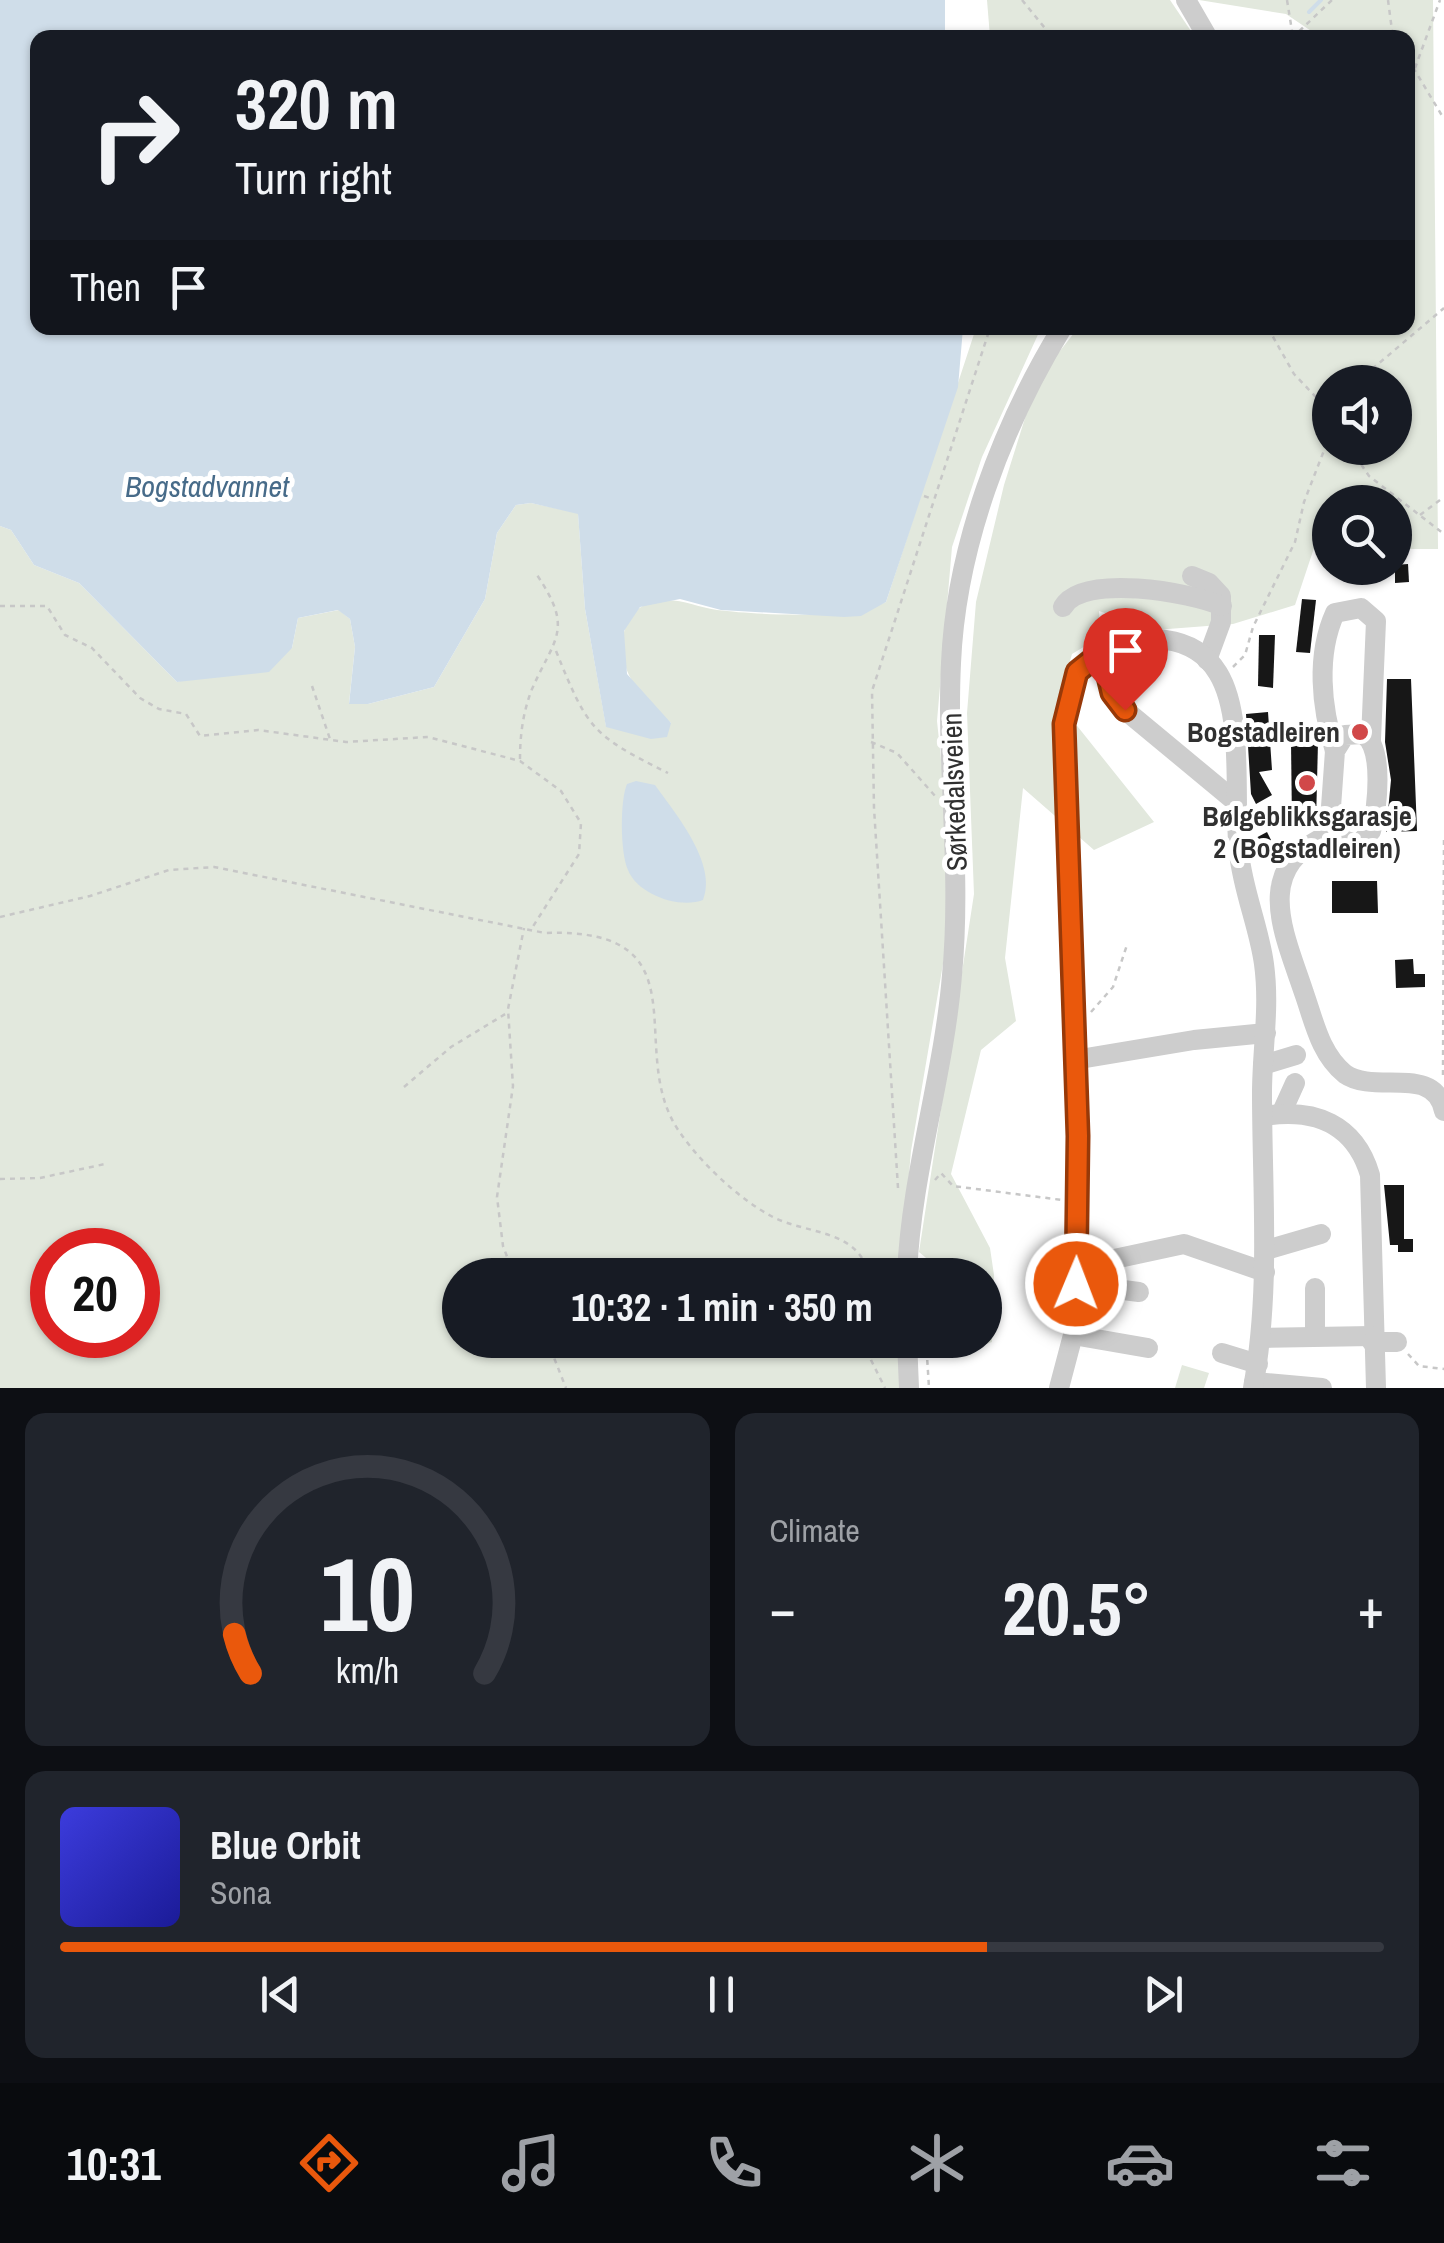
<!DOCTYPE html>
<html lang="en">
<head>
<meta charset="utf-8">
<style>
  body { margin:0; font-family:"Archivo Narrow",sans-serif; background:#20242c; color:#f1f3f6; height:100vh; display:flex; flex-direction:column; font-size:38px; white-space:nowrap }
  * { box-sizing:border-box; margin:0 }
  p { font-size:32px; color:#9ea1a6 }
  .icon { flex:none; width:55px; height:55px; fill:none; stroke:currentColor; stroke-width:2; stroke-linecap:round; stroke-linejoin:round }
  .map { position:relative; height:1388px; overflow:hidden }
  .drawer { display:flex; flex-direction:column; gap:25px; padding:25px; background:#0d0f14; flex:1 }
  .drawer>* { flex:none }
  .banner { position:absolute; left:30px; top:30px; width:1385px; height:305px; border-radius:20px; box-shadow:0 2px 8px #0004; background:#171b24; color:#f1f3f6; overflow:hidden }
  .tools { position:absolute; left:1312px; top:365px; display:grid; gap:20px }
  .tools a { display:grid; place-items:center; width:100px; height:100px; border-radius:50%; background:#171b24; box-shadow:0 2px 8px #0004; font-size:50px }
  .speed { position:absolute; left:30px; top:1228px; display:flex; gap:20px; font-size:50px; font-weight:700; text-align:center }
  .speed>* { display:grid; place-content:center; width:130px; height:130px; border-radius:50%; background:#171b24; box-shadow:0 2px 8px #0004; line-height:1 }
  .speed .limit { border:15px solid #d22; background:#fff; color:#111 }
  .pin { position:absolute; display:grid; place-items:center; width:85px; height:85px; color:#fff; margin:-102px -42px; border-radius:50% 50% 50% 0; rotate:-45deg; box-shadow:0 0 10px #0007 }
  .pin .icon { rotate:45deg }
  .me { position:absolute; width:110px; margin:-55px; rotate:1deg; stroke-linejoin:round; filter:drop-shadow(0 0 8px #0008) }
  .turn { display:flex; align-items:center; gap:35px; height:210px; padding:0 40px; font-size:45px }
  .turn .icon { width:130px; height:130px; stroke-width:2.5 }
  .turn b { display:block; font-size:70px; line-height:85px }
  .then { display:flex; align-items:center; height:95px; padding:0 40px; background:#0003; gap:20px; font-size:38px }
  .big { font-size:75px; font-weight:700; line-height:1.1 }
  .drawer .tile { flex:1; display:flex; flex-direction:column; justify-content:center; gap:15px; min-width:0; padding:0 35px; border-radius:20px; background:#20242c }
  .drawer .dial { align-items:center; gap:0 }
  .dial svg { height:260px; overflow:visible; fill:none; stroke:#363941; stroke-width:7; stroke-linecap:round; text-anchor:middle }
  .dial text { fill:#f1f3f6; stroke:none }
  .song { display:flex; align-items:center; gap:30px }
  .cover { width:120px; height:120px; border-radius:15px; background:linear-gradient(135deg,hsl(240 70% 55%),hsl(240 70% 35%)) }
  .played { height:10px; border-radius:5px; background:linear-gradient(90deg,#ea580c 70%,#363941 70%) }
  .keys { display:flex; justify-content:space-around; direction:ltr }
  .heat { display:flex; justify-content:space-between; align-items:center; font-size:55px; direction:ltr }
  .drawer .tiles { flex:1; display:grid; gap:25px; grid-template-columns:1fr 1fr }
  .tile:last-child { grid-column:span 2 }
  .trip { position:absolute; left:442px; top:1258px; width:560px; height:100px; border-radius:50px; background:#171b24; box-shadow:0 2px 8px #0004; font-weight:700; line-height:100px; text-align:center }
  .dock { display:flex; height:160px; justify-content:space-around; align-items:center; background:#090b0e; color:#9ea1a6 }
  .dock .icon { width:70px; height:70px }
  .dock .current { color:#ea580c }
  .dock b { font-size:45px; color:#f1f3f6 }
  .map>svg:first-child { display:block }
  .green { fill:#e2e8dd; fill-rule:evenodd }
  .water { fill:#cfdde9 }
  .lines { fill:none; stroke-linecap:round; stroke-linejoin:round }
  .stream { stroke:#cfdde9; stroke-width:4 }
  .building { fill:#171717 }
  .path { stroke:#c7c7c7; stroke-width:2.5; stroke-dasharray:5 5; stroke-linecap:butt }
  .minor { stroke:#cdcdcd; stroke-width:20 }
  .route-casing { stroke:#983908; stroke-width:25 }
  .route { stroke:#ea580c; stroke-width:18 }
  .poi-dot { fill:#d14849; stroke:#fff; stroke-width:4 }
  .labels { text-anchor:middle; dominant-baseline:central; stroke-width:10; stroke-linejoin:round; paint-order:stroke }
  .poi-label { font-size:28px; font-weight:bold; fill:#303030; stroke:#fff; text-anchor:end }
  .street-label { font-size:28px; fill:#303030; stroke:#fff }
  .water-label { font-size:30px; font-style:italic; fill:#476b89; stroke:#fff }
</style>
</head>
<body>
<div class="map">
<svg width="1444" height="1388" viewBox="0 0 1444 1388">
  <rect width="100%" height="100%" fill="#fff"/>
  <!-- green -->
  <g class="green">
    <path d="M 987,0 L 1170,0 L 1195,37 L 990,37 Z"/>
    <path d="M 1199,0 L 1433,0 L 1438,549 L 1395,549 L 1395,502 L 1330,502 L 1330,547 L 1314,548 L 1295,605 L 1233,624 L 1155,630 L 1099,611 L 1100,637 L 1072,654 L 1058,702 L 1154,822 L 1094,850 L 1023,788 L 1005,958 L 1016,1021 L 981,1050 L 951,1174 L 990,1248 L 994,1275 L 992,1342 L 972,1349 L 960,1340 L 985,1340 L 985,1275 L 932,1275 L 932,1263 L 919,1252 L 974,894 L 967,713 L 976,602 L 1004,485 L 1037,380 L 1078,328 L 1408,328 L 1408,38 L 1320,37 L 1286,14 ZM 1330,382 L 1395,382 L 1395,448 L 1330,448 Z"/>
    <path d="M 976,328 L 1041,328 L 982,457 L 952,547 L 937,721 L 949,835 L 950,923 L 911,1151 L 900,1275 L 460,1275 L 460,1340 L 902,1340 L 904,1388 L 0,1388 L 0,526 L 11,530 L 34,565 L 79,583 L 177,682 L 292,648 L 298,618 L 339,610 L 350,619 L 355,647 L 349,703 L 368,704 L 434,687 L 485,599 L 497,533 L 516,505 L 531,503 L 578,513 L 585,609 L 606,726 L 671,723 C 647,704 623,679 622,647 C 622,629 631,609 649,603 C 675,595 692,606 717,610 C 759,615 849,620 886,602 ZM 52,1250 L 138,1250 L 138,1335 L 52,1335 Z"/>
    <path d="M 1182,1365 L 1209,1373 L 1204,1388 L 1175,1388 Z"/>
  </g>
  <!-- water -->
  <g class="water">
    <path d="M 0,0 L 945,0 L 945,38 L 38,38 L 38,328 L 963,328 L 958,387 L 886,602 L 861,616 L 844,617 L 721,610 L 680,599 L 640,607 L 624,631 L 627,674 L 671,723 L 667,737 L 651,739 L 606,727 L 585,609 L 578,514 L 531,503 L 516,505 L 497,533 L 485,599 L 434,687 L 368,704 L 349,704 L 355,647 L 350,619 L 338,610 L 298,618 L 292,648 L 269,672 L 177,682 L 79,583 L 34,565 L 11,530 L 0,526 Z"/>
    <path d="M 636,781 L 655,785 C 675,813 718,864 703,900 C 680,909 638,895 628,870 C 620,852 620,800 627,784 Z"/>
  </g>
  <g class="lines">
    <!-- stream -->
    <path class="stream" d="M 1309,12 L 1321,0"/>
  </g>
  <!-- building -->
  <g class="building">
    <path d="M 1408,564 L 1409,582 L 1395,583 L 1395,565 Z"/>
    <path d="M 1302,599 L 1316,600 L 1310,653 L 1296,652 Z"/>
    <path d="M 1259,635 L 1275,635 L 1273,688 L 1258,686 Z"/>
    <path d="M 1387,679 L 1411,679 L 1417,831 L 1386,832 L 1391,780 L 1385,742 Z"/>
    <path d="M 1268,712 L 1272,770 L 1259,772 L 1272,795 L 1256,804 L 1251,794 L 1246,714 Z"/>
    <path d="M 1291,742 L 1318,742 L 1316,823 L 1292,823 Z"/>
    <path d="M 1267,807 L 1273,818 L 1256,827 L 1251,817 Z"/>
    <path d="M 1267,832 L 1272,842 L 1256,851 L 1252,840 Z"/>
    <path d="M 1332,881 L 1377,881 L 1378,913 L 1332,913 Z"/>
    <path d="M 1413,959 L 1414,974 L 1425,974 L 1425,987 L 1396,988 L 1395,960 Z"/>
    <path d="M 1384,1185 L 1404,1185 L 1404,1239 L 1413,1239 L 1413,1252 L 1398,1252 L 1398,1245 L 1390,1245 Z"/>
  </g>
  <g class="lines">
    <!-- path -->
    <g class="path">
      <path d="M 1022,0 L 1053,38"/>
      <path d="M 1287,0 L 1293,37"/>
      <path d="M 1388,0 L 1393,38"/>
      <path d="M 1292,38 L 1332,0"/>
      <path d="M 1408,59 L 1444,119"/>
      <path d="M 1408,87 L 1440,0"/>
      <path d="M 1268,328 L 1294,374 L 1330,412"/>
      <path d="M 1357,382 L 1444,308"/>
      <path d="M 1350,448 L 1369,476 L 1444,534"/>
      <path d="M 924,496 L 933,499"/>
      <path d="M 1420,515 L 1444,497"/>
      <path d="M 0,606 L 47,606 L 65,635 L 92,648 L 140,698 L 159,709 L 186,714 L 200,736 L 258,730 L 346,742 L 428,737 L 520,761 L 561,791 L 581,823 L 579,854 L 532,928"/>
      <path d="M 556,651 C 588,730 592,735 668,773"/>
      <path d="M 1233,667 L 1245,655 L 1253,627 L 1295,542 L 1304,502 L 1330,435"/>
      <path d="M 312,686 L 330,739"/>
      <path d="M 871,742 L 897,753 L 936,797"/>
      <path d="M 520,759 C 520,735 523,712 532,689 C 555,637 574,630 537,575"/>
      <path d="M 0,917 L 90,896 L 169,870 L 214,867 L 545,933 C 711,927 621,1053 681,1134 C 702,1164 738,1198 771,1216 C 806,1235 858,1228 869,1275"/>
      <path d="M 1091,1012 L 1113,987 L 1127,945"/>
      <path d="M 1443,1075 L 1444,837"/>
      <path d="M 404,1087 L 451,1047 L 507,1013"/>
      <path d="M 0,1179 L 40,1178 L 105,1164"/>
      <path d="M 935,1180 L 941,1173 L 953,1186 L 1062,1200"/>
      <path d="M 898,1188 L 874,808 L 872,691 L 990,328"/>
      <path d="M 514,1275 L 503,1246 L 497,1197 L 513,1086 L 508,1009 L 524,928"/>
      <path d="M 547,1340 L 566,1388"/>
      <path d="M 869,1340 L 871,1360 L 885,1388"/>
      <path d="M 926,1340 L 929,1388"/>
      <path d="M 1408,1354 L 1419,1366 L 1444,1369"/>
    </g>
    <!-- minor -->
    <g class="minor">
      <path d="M 1186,0 L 1208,38"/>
      <path d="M 1192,576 L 1209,583 L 1221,596 L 1221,622 L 1207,660"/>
      <path d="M 1063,607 C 1082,573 1190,592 1222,606"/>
      <path d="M 1101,652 L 1112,693 L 1125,710 L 1236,802"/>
      <path d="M 1335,751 C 1321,707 1316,655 1335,613 L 1361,608 L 1376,621 L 1371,739"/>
      <path d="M 1329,835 L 1335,751 L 1345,735 L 1363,734 C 1385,748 1377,809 1371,831 L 1358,845 L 1329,835 C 1250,867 1285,935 1304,993 C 1314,1021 1320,1054 1345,1074 C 1375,1095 1435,1064 1444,1111"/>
      <path d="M 1074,1060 L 1194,1040 L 1266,1033"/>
      <path d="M 1263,1065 L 1296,1055"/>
      <path d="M 1281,1114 L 1295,1083"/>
      <path d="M 1264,1116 C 1315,1108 1355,1124 1370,1175 L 1376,1388"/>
      <path d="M 1266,1250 L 1321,1234"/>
      <path d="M 1077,1267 L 1184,1244 L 1265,1272"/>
      <path d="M 907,1275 C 911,1174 944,1075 952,975 C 962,870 946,767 951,663 C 956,547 1002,426 1062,328"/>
      <path d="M 1076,1284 L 1139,1292"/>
      <path d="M 1315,1288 L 1315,1336"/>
      <path d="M 1073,1335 L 1148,1348"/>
      <path d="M 1263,1338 L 1372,1336"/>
      <path d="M 907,1340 L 909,1388"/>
      <path d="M 1372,1342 L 1397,1342"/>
      <path d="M 1222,1353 L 1258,1364"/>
      <path d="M 1254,1382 L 1322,1388"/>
      <path d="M 1059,1388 L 1073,1335 L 1078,1201 L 1065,712 C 1069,685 1078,664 1103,651 C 1140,632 1194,633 1218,673 C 1245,717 1233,803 1239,853 C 1243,891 1259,927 1264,964 C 1270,1008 1262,1050 1262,1093 C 1262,1192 1271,1290 1253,1388"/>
    </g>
  </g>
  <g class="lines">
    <defs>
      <path id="route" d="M 1076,1284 L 1078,1136 L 1064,724 L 1077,672 L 1102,652 L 1112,693 L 1125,710"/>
    </defs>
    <!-- route casing -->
    <use href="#route" class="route-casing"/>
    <!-- route -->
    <use href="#route" class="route"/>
  </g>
  <!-- markers -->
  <g class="poi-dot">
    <circle cx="1360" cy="732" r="10"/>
    <circle cx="1307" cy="783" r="10"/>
  </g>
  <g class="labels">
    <!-- poi labels -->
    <g class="poi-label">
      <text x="1340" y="732">Bogstadleiren</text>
      <text x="1307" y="816" text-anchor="middle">Bølgeblikksgarasje<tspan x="1307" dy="32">2 (Bogstadleiren)</tspan></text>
    </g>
    <!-- street labels -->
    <g class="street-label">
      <text transform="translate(954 792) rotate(-92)">Sørkedalsveien</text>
    </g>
    <!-- water labels -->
    <g class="water-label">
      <text x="207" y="486">Bogstadvannet</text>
    </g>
  </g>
</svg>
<div class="tools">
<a><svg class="icon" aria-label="sound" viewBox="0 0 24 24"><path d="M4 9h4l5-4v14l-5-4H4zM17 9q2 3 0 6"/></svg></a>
<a><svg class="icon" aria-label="search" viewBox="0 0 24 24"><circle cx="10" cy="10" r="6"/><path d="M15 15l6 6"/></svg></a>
</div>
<div class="speed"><div class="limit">20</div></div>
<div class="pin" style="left:1125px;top:710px;background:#d93025"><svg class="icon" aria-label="arrive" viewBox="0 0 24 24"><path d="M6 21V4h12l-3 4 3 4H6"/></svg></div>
<svg class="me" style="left:1076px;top:1284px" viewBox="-20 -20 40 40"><circle r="17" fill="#ea580c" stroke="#fff" stroke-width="3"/><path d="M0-11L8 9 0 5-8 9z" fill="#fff"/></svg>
<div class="trip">10:32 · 1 min · 350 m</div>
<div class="banner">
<div class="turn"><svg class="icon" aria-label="right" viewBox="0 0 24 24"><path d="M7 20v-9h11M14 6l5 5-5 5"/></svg><div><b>320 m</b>Turn right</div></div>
<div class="then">Then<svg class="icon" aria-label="arrive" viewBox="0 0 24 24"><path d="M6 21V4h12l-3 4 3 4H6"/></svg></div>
</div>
</div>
<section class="drawer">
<div class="tiles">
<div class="tile dial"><svg viewBox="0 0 100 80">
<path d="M14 69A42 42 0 1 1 86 69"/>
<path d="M14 69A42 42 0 0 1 9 57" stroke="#ea580c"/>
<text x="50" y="56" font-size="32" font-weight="700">10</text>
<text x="50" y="72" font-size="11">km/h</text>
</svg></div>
<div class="tile"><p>Climate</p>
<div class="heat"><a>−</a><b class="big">20.5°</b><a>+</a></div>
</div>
<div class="tile">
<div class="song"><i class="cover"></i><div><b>Blue Orbit</b><p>Sona</p></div></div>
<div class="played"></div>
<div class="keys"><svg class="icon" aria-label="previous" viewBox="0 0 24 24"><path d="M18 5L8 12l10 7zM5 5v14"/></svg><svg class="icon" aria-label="pause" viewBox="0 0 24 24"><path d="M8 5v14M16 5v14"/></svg><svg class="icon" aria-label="next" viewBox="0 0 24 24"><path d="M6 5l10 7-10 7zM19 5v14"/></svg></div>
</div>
</div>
</section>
<nav class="dock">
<b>10:31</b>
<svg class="icon current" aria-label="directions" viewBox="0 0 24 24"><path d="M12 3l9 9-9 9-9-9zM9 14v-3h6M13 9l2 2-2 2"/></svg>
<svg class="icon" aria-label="music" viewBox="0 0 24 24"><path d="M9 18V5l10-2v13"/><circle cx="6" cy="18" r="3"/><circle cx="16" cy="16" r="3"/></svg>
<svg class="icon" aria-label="phone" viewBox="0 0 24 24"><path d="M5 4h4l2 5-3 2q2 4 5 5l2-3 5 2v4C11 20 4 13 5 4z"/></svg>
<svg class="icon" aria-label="climate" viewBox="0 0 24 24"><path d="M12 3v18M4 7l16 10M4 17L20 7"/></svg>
<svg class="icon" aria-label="car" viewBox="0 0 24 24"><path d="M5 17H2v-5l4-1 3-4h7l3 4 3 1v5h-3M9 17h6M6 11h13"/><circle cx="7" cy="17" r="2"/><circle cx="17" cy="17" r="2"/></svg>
<svg class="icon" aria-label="filters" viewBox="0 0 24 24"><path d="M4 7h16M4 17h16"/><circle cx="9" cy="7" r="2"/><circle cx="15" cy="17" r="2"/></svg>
</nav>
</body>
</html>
